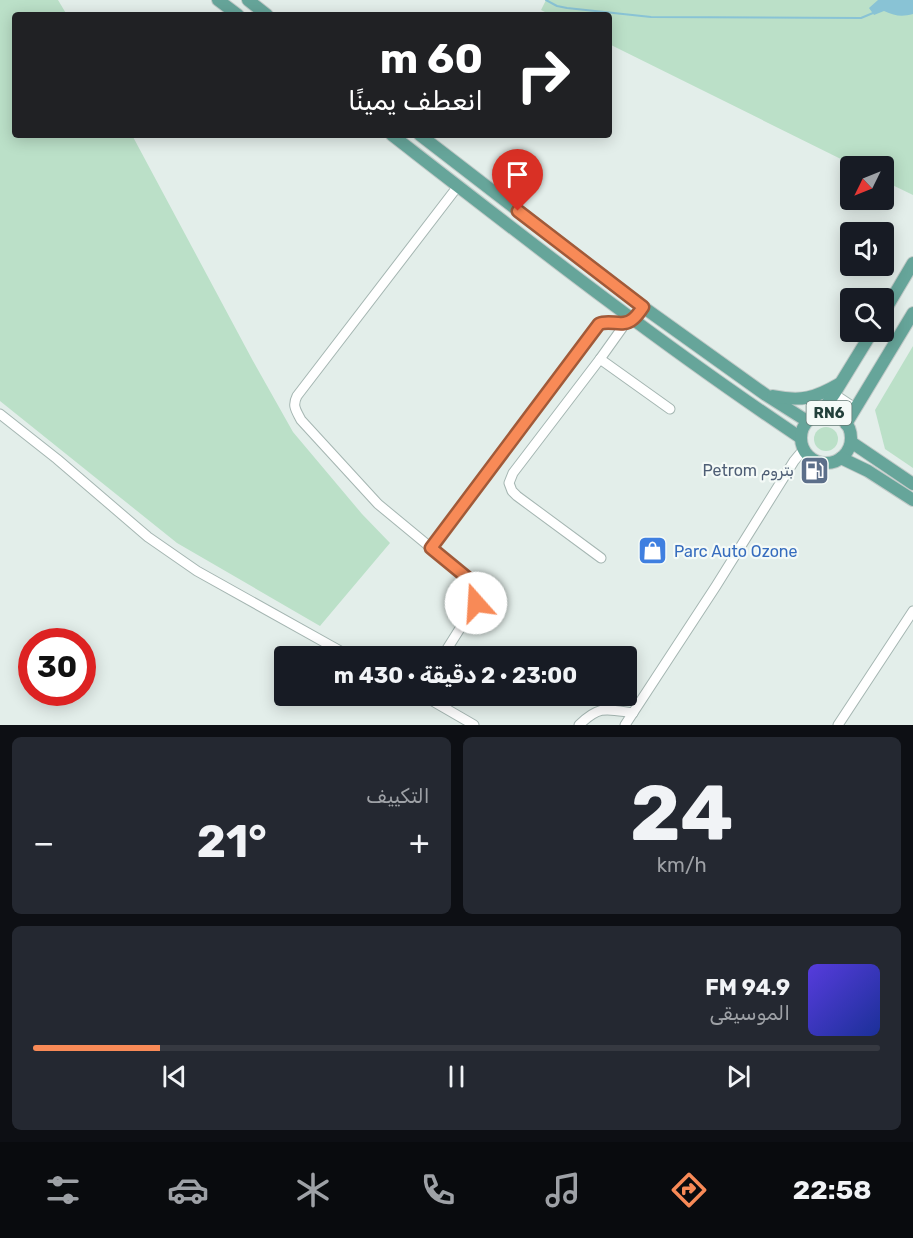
<!DOCTYPE html>
<html lang="ar">
<head>
<meta charset="utf-8">
<style>
  body { margin:0; font-family:Rubik,"Noto Naskh Arabic",sans-serif; background:#242831; color:#f1f3f6; direction:rtl; height:100vh; display:flex; flex-direction:column; font-size:22px; white-space:nowrap }
  * { box-sizing:border-box; margin:0 }
  p { font-size:20px; color:#9ea1a6 }
  .icon { flex:none; width:33px; height:33px; fill:none; stroke:currentColor; stroke-width:2; stroke-linecap:round; stroke-linejoin:round }
  .map { position:relative; height:725px; overflow:hidden; direction:ltr }
  .side { display:flex; flex-direction:column; gap:12px; padding:12px; background:#0d0f14; flex:1 }
  .side>* { flex:none }
  .top-card { position:absolute; left:12px; top:12px; width:600px; height:126px; border-radius:6px; box-shadow:0 3px 15px #0003; direction:rtl; background:#202124; color:#fff; overflow:hidden }
  .needle { width:39px; rotate:227deg }
  .fabs { position:absolute; left:840px; top:156px; display:grid; gap:12px }
  .fabs a { display:grid; place-items:center; width:54px; height:54px; border-radius:6px; background:#171b24; box-shadow:0 3px 15px #0003; font-size:30px }
  .speed { position:absolute; left:18px; top:628px; display:flex; gap:12px; font-size:30px; font-weight:700; text-align:center }
  .speed>* { display:grid; place-content:center; width:78px; height:78px; border-radius:50%; background:#171b24; box-shadow:0 3px 15px #0003; line-height:1 }
  .speed .limit { border:9px solid #d22; background:#fff; color:#111 }
  .pin { position:absolute; display:grid; place-items:center; width:51px; height:51px; color:#fff; margin:-62px -26px; border-radius:50% 50% 50% 0; rotate:-45deg; box-shadow:0 0 6px #0007 }
  .pin .icon { rotate:45deg }
  .me { position:absolute; width:66px; margin:-33px; rotate:341deg; stroke-linejoin:round; filter:drop-shadow(0 0 4px #0008) }
  .turn { display:flex; align-items:center; gap:21px; height:126px; padding:0 30px; font-size:27px }
  .turn .icon { width:78px; height:78px; stroke-width:2.5 }
  .turn b { display:block; font-size:42px; line-height:51px }
  .big { font-size:45px; font-weight:700; line-height:1.1 }
  .side .card { flex:1; display:flex; flex-direction:column; justify-content:center; gap:9px; min-width:0; padding:0 21px; border-radius:9px; background:#242831 }
  .side .dial { align-items:center; gap:0 }
  .dial b { font-size:78px; line-height:1 }
  .song { display:flex; align-items:center; gap:18px }
  .cover { width:72px; height:72px; border-radius:9px; background:linear-gradient(135deg,hsl(250 70% 55%),hsl(230 70% 35%)) }
  .played { height:6px; border-radius:3px; background:linear-gradient(90deg,#f88a57 15%,#363941 15%) }
  .keys { display:flex; justify-content:space-around; direction:ltr }
  .heat { display:flex; justify-content:space-between; align-items:center; font-size:33px; direction:ltr }
  .side .tiles { flex:1; display:grid; gap:12px; grid-template-columns:1fr 1fr }
  .card:last-child { grid-column:span 2 }
  .trip { position:absolute; left:274px; top:646px; width:363px; height:60px; border-radius:6px; background:#171b24; box-shadow:0 3px 15px #0003; font-weight:700; line-height:60px; text-align:center; direction:rtl }
  .tabs { display:flex; height:96px; justify-content:space-around; align-items:center; background:#090b0e; color:#9ea1a6 }
  .tabs .icon { width:42px; height:42px }
  .tabs .on { color:#f88a57 }
  .tabs b { font-size:27px; color:#f1f3f6 }
  .map>svg:first-child { display:block }
  .green { fill:#bbe0c8 }
  .water { fill:#89c3d5 }
  .lines { fill:none; stroke-linecap:round; stroke-linejoin:round }
  .stream { stroke:#89c3d5; stroke-width:2 }
  .minor-casing { stroke:#a5b6b2; stroke-width:11 }
  .major-casing { stroke:#c1cac8; stroke-width:14 }
  .minor { stroke:#fff; stroke-width:9 }
  .major { stroke:#66a59a; stroke-width:12 }
  .route-casing { stroke:#a15a39; stroke-width:15 }
  .route { stroke:#f88a57; stroke-width:10 }
  .labels { text-anchor:middle; dominant-baseline:central; stroke-width:4.5; stroke-linejoin:round; paint-order:stroke }
  .shield { fill:#f4faf7; stroke:#617873; stroke-width:1.5 }
  .shield-label { font-size:15px; font-weight:bold; fill:#22403a }
  .service-label { font-size:16px; fill:#4e5e75; stroke:#f4faf7; text-anchor:end }
  .shop-label { font-size:16px; fill:#366cbe; stroke:#f4faf7; text-anchor:start }
</style>
</head>
<body>
<div class="map">
<svg width="913" height="725" viewBox="0 0 913 725">
  <rect width="100%" height="100%" fill="#e3eeea"/>
  <!-- green -->
  <g class="green">
    <path d="M 0,0 L 58,0 L 67,15 L 15,15 L 15,135 L 132,135 L 253,361 L 293,432 L 362,514 L 390,543 L 320,626 L 177,543 L 0,401 Z"/>
    <path d="M 546,0 L 913,0 L 913,195 L 884,181 L 884,166 L 855,166 L 609,44 L 609,15 L 551,15 L 541,10 Z"/>
    <path d="M 913,346 L 913,468 L 885,449 L 875,410 Z"/>
    <circle cx="826" cy="439" r="12"/>
  </g>
  <!-- water -->
  <path class="water" d="M 878,0 L 913,0 L 913,14 C 902,17 895,16 884,11 L 874,15 L 869,8 Z"/>
  <g class="lines">
    <!-- stream -->
    <path class="stream" d="M 546,0 L 557,6 L 567,8 L 651,17 L 861,18 L 873,13"/>
    <defs>
      <g id="minor">
        <path d="M 600,359 L 670,409"/>
        <path d="M 834,394 L 855,408"/>
        <path d="M 0,414 L 57,459 L 148,537 L 197,571 L 351,657"/>
        <path d="M 431,548 L 599,324 C 610,319 623,328 633,319 C 637,316 640,311 643,307"/>
        <path d="M 601,558 L 517,496 L 512,491 L 509,483 L 513,473 L 600,359 L 625,324"/>
        <path d="M 442,657 L 476,603 L 477,592 L 470,580 L 378,504 L 301,420 C 296,410 292,406 297,396 L 458,186"/>
        <path d="M 424,696 L 474,725"/>
        <path d="M 579,725 C 600,705 606,709 633,713"/>
        <path d="M 625,725 L 716,586 L 794,461 L 804,449"/>
        <path d="M 838,725 L 913,611"/>
      </g>
      <g id="major">
        <path d="M 218,0 L 238,15"/>
        <path d="M 248,0 L 267,15"/>
        <path d="M 392,135 C 526,239 660,344 801,438"/>
        <path d="M 420,135 L 643,307 L 766,395 L 807,421"/>
        <path d="M 884,312 L 913,263"/>
        <path d="M 773,396 C 801,402 815,398 839,384"/>
        <circle cx="826" cy="438" r="25"/>
        <path d="M 820,414 L 834,394 L 872,332"/>
        <path d="M 846,424 L 913,313"/>
        <path d="M 851,442 L 913,484"/>
        <path d="M 841,458 L 868,471 L 913,500"/>
      </g>
    </defs>
    <!-- minor casing -->
    <use href="#minor" class="minor-casing"/>
    <!-- major casing -->
    <use href="#major" class="major-casing"/>
    <!-- minor -->
    <use href="#minor" class="minor"/>
    <!-- major -->
    <use href="#major" class="major"/>
  </g>
  <g class="lines">
    <defs>
      <path id="route" d="M 476,603 L 477,592 L 470,580 L 431,548 L 599,324 C 610,319 623,328 633,319 C 637,316 640,311 643,307 L 518,211"/>
    </defs>
    <!-- route casing -->
    <use href="#route" class="route-casing"/>
    <!-- route -->
    <use href="#route" class="route"/>
  </g>
  <!-- icons -->
  <defs>
    <symbol id="fuel-square" viewBox="-11 -11 22 22"><rect x="-9" y="-9" width="18" height="18" rx="4" fill="#5c6f8a" stroke="#f4faf7"/><path d="M-5.5-6h7V0h2V4h1.3V-2.5L3-4.5l.8-.8L6-3V5H2.5V1h-1V6h-7ZM-4.2-4.7v3.2H.2V-4.7Z" fill="#fff"/></symbol>
    <symbol id="shop-square" viewBox="-11 -11 22 22"><rect x="-9" y="-9" width="18" height="18" rx="4" fill="#3f7fe0" stroke="#f4faf7"/><path d="M-5-2.5h2.3a2.7 3.5 0 0 1 5.4 0H5L5.5 6h-11ZM-1.5-2.5h3a1.5 2.3 0 0 0-3 0Z" fill="#fff"/></symbol>
  </defs>
  <g fill-rule="evenodd">
    <use href="#fuel-square" x="798" y="454" width="33" height="33"/>
    <use href="#shop-square" x="636" y="534" width="33" height="33"/>
  </g>
  <g class="labels">
    <!-- shield labels -->
    <rect class="shield" x="806.5" y="401" width="45" height="24" rx="4.5"/>
    <g class="shield-label">
      <text x="829" y="413">RN6</text>
    </g>
    <!-- service labels -->
    <g class="service-label">
      <text x="794" y="470">Petrom بتروم</text>
    </g>
    <!-- shop labels -->
    <g class="shop-label">
      <text x="674" y="551">Parc Auto Ozone</text>
    </g>
  </g>
</svg>
<div class="fabs">
<a><svg class="needle" viewBox="-14 -14 28 28"><path d="M0-13l5 13h-10z" fill="#e53935"/><path d="M0 13l5-13h-10z" fill="#9ea1a6"/></svg></a>
<a><svg class="icon" aria-label="sound" viewBox="0 0 24 24"><path d="M4 9h4l5-4v14l-5-4H4zM17 9q2 3 0 6"/></svg></a>
<a><svg class="icon" aria-label="search" viewBox="0 0 24 24"><circle cx="10" cy="10" r="6"/><path d="M15 15l6 6"/></svg></a>
</div>
<div class="speed"><div class="limit">30</div></div>
<div class="pin" style="left:518px;top:211px;background:#d93025"><svg class="icon" aria-label="arrive" viewBox="0 0 24 24"><path d="M6 21V4h12l-3 4 3 4H6"/></svg></div>
<svg class="me" style="left:476px;top:603px" viewBox="-20 -20 40 40"><circle r="19" fill="#fff"/><path d="M0-13L10 11 0 6-10 11z" fill="#f88a57"/></svg>
<div class="trip">23:00 · 2 دقيقة · 430 m</div>
<div class="top-card">
<div class="turn"><svg class="icon" aria-label="right" viewBox="0 0 24 24"><path d="M7 20v-9h11M14 6l5 5-5 5"/></svg><div><b>60 m</b>انعطف يمينًا</div></div>
</div>
</div>
<section class="side">
<div class="tiles">
<div class="card dial"><b>24</b><p>km/h</p></div>
<div class="card"><p>التكييف</p>
<div class="heat"><a>−</a><b class="big">21°</b><a>+</a></div>
</div>
<div class="card">
<div class="song"><i class="cover"></i><div><b>94.9 FM</b><p>الموسيقى</p></div></div>
<div class="played"></div>
<div class="keys"><svg class="icon" aria-label="previous" viewBox="0 0 24 24"><path d="M18 5L8 12l10 7zM5 5v14"/></svg><svg class="icon" aria-label="pause" viewBox="0 0 24 24"><path d="M8 5v14M16 5v14"/></svg><svg class="icon" aria-label="next" viewBox="0 0 24 24"><path d="M6 5l10 7-10 7zM19 5v14"/></svg></div>
</div>
</div>
</section>
<nav class="tabs">
<b>22:58</b>
<svg class="icon on" aria-label="directions" viewBox="0 0 24 24"><path d="M12 3l9 9-9 9-9-9zM9 14v-3h6M13 9l2 2-2 2"/></svg>
<svg class="icon" aria-label="music" viewBox="0 0 24 24"><path d="M9 18V5l10-2v13"/><circle cx="6" cy="18" r="3"/><circle cx="16" cy="16" r="3"/></svg>
<svg class="icon" aria-label="phone" viewBox="0 0 24 24"><path d="M5 4h4l2 5-3 2q2 4 5 5l2-3 5 2v4C11 20 4 13 5 4z"/></svg>
<svg class="icon" aria-label="climate" viewBox="0 0 24 24"><path d="M12 3v18M4 7l16 10M4 17L20 7"/></svg>
<svg class="icon" aria-label="car" viewBox="0 0 24 24"><path d="M5 17H2v-5l4-1 3-4h7l3 4 3 1v5h-3M9 17h6M6 11h13"/><circle cx="7" cy="17" r="2"/><circle cx="17" cy="17" r="2"/></svg>
<svg class="icon" aria-label="filters" viewBox="0 0 24 24"><path d="M4 7h16M4 17h16"/><circle cx="9" cy="7" r="2"/><circle cx="15" cy="17" r="2"/></svg>
</nav>
</body>
</html>
